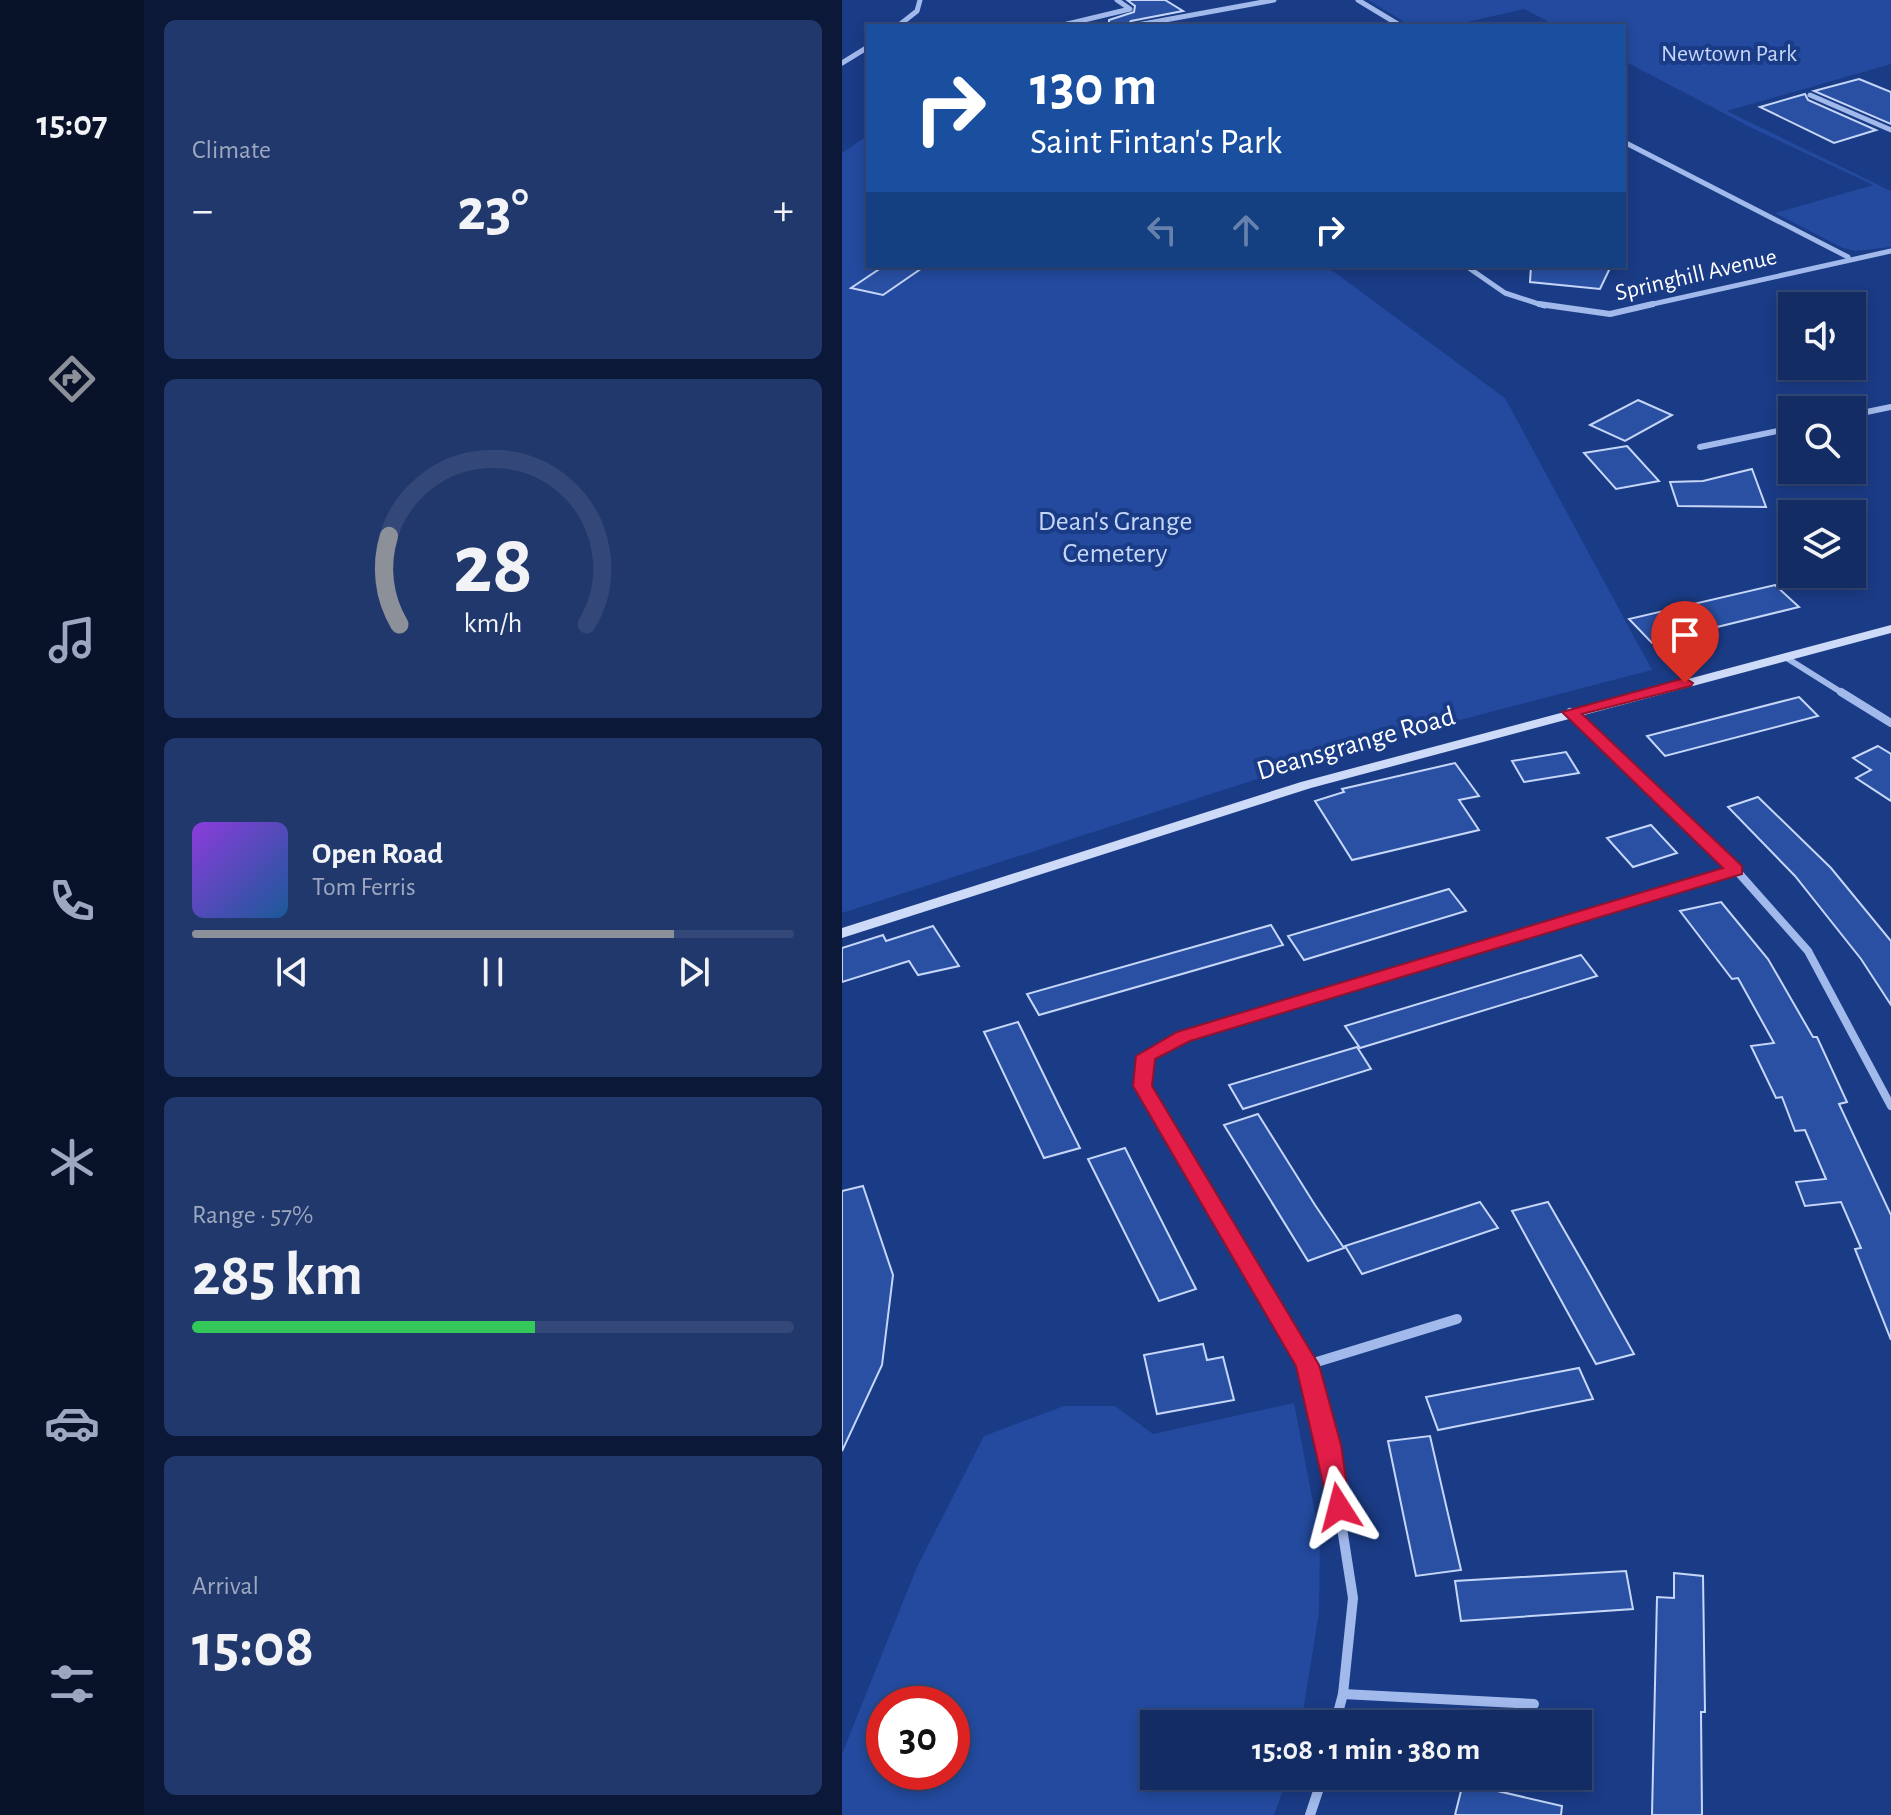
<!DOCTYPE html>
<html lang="en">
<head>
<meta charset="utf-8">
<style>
  body { margin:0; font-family:"Alegreya Sans",sans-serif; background:#21386d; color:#f1f3f6; height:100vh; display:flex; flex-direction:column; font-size:30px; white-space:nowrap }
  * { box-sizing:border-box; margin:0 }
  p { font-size:26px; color:#9da7bf }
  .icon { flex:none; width:44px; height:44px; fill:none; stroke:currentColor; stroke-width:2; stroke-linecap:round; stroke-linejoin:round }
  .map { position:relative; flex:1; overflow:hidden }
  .details { display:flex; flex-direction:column; gap:20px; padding:20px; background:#0b1837; width:698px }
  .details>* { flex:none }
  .top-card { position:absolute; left:24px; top:24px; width:760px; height:244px; border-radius:0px; box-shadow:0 4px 12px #0003,0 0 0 2px #334878; background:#1a4fa0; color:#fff; overflow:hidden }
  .controls { position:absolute; left:936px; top:292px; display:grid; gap:16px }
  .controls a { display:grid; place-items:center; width:88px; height:88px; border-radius:0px; background:#142c64; box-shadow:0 4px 12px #0003,0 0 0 2px #334878; font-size:40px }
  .speed { position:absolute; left:24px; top:1686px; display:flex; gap:16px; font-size:40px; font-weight:700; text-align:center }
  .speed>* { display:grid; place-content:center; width:104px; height:104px; border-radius:50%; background:#142c64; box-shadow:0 4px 12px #0003,0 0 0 2px #334878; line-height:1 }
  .speed .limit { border:12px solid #d22; background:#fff; color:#111 }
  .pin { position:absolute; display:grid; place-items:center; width:68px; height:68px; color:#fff; margin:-82px -34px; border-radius:50% 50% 50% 0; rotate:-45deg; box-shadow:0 0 8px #0007 }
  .pin .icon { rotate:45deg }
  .me { position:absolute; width:88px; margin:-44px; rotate:351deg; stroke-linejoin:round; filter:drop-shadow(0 0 6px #0008) }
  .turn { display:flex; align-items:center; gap:28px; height:168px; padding:0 32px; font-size:36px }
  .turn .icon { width:104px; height:104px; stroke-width:2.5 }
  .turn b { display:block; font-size:56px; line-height:68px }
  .lanes { display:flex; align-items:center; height:76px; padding:0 32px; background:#0003; justify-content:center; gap:40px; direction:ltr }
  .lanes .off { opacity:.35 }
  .big { font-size:60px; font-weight:700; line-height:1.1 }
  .details .tile { flex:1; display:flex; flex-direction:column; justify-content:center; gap:12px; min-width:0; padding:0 28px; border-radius:12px; background:#21386d }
  .details .dial { align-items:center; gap:0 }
  .dial svg { height:208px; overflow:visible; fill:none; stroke:#334878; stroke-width:7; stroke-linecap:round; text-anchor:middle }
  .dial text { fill:#f1f3f6; stroke:none }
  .song { display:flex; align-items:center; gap:24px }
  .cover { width:96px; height:96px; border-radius:12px; background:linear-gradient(135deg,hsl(270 70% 55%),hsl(210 70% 35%)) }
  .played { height:8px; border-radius:4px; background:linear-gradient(90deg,#8c9099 80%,#334878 80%) }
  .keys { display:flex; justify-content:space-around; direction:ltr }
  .heat { display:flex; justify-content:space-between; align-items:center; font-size:44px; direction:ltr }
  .charge { height:12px; border-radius:6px; background:linear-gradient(90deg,#34c759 57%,#334878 0) }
  .trip { position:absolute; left:298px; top:1710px; width:452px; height:80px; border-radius:0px; background:#142c64; box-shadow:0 4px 12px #0003,0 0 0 2px #334878; font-weight:700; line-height:80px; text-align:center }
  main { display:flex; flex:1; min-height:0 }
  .tabs { display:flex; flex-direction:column; width:144px; justify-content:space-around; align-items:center; background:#081228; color:#9da7bf }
  .tabs .icon { width:56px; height:56px }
  .tabs .on { color:#8c9099 }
  .tabs b { font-size:36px; color:#f1f3f6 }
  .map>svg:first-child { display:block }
  .green { fill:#234a9e; fill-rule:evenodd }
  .building { fill:#2950a3; stroke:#c6d6f8; stroke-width:2 }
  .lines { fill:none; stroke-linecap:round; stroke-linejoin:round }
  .minor-far3 { stroke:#a1b9eb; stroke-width:5 }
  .minor-far2 { stroke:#a1b9eb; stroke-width:6 }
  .minor-far1 { stroke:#a1b9eb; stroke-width:8 }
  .minor { stroke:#a1b9eb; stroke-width:10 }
  .secondary { fill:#cddaf8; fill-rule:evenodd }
  .route { fill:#e11d48; stroke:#92132f; stroke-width:2 }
  .labels { text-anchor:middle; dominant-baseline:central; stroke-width:8; stroke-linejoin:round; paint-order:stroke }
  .far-park-label { font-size:24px; fill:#c6d6f8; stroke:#1a3b85 }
  .far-street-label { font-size:24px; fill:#fff; stroke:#1a3b85 }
  .park-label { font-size:28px; fill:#c6d6f8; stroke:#1a3b85 }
  .street-label { font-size:28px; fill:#fff; stroke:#1a3b85 }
</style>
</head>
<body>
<main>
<nav class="tabs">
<b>15:07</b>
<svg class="icon on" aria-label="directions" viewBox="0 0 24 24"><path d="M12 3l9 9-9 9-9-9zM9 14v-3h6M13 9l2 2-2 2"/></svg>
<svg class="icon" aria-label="music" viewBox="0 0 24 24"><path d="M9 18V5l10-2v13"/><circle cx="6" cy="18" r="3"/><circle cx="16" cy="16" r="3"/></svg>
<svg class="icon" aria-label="phone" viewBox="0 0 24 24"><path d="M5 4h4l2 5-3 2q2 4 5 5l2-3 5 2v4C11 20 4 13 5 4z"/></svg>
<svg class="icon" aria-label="climate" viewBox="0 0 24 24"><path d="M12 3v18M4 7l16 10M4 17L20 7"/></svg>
<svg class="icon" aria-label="car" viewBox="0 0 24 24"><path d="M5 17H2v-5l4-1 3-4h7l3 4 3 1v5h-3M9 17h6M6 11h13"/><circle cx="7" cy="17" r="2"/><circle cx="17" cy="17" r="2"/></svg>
<svg class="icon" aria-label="filters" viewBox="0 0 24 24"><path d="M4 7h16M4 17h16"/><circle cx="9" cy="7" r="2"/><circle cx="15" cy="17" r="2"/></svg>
</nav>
<section class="details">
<div class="tile"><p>Climate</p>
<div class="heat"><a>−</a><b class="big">23°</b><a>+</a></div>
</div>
<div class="tile dial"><svg viewBox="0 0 100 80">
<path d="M14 69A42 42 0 1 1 86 69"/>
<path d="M14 69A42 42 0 0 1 10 35" stroke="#8c9099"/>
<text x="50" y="56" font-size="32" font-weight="700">28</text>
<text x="50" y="72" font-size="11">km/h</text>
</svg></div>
<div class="tile">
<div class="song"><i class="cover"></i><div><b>Open Road</b><p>Tom Ferris</p></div></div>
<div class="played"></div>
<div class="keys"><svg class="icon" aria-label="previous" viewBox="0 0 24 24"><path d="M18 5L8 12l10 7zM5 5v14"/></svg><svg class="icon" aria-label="pause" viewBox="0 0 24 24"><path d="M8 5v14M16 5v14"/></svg><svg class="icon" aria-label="next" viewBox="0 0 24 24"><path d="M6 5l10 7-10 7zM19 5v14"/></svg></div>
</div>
<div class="tile"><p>Range · 57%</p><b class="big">285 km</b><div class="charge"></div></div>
<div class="tile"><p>Arrival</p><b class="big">15:08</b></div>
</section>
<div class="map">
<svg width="1049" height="1815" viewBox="0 0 1049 1815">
  <rect width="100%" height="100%" fill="#1a3b85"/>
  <!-- green -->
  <g class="green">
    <path d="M 526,0 L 1049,0 L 1049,64 L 885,111 L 1049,191 L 1049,247 L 1014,251 L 1001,248 L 933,213 L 1031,185 L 908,127 L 782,61 L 782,26 L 715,26 L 682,9 L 607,26 L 569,26 Z"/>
    <path d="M 26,135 L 26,266 L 484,266 L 663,398 L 810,670 L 518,746 L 0,913 L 0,153 Z"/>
    <path d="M 452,1403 L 478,1539 L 477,1612 L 459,1724 L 312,1724 L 312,1776 L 446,1776 L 432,1815 L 0,1815 L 0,1754 L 75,1567 L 142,1436 L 222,1406 L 273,1406 L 311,1434 ZM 42,1704 L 110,1704 L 110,1772 L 42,1772 Z"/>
  </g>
  <!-- building -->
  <g class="building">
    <path d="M 285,0 L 323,0 L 341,11 L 289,21 L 285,26 L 267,26 L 267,20 L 292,12 L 293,6 Z"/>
    <path d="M 1017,79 L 1049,92 L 1049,124 L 972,91 Z"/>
    <path d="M 963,94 L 966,100 L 1034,130 L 992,143 L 918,107 Z"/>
    <path d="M 42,266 L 83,266 L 41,295 L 9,288 Z"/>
    <path d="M 689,266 L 769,266 L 758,289 L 688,282 Z"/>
    <path d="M 796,400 L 830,415 L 783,441 L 748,425 Z"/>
    <path d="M 785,446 L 817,481 L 774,489 L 742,453 Z"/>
    <path d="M 910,469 L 924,507 L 836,506 L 828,482 L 861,481 Z"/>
    <path d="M 933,585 L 957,607 L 810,643 L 787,619 Z"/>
    <path d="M 957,697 L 976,716 L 823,756 L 805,736 Z"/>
    <path d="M 1036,746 L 1049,754 L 1049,801 L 1014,778 L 1029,770 L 1011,758 Z"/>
    <path d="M 724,752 L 737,773 L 682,782 L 670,761 Z"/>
    <path d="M 613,763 L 637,796 L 617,800 L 637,830 L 510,860 L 473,801 L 502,792 L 500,789 Z"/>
    <path d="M 916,797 L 989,868 L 1049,941 L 1049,1005 L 1019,959 L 953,876 L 886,807 Z"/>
    <path d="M 809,825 L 835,853 L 791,867 L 765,838 Z"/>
    <path d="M 607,889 L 624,911 L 462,960 L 446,936 Z"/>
    <path d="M 879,902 L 926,959 L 971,1037 L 975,1037 L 1005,1102 L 997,1104 L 1049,1215 L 1049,1340 L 1013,1249 L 1019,1248 L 999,1202 L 963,1206 L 954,1182 L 984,1179 L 963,1130 L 953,1131 L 940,1097 L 934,1098 L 909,1046 L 932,1043 L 896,978 L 890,979 L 838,911 Z"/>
    <path d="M 429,925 L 441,945 L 197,1015 L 185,994 Z"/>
    <path d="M 91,926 L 117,966 L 76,975 L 67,961 L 0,982 L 0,948 L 41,935 L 44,941 Z"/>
    <path d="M 739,955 L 755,976 L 518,1048 L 503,1026 Z"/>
    <path d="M 176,1022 L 218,1108 L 238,1148 L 202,1158 L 142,1032 Z"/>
    <path d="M 515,1047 L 529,1069 L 401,1109 L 387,1085 Z"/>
    <path d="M 416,1114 L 473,1205 L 502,1248 L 466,1261 L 382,1125 Z"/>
    <path d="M 283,1148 L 305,1192 L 354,1289 L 317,1301 L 246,1159 Z"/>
    <path d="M 21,1186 L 51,1275 L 40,1365 L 0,1451 L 0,1191 Z"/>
    <path d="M 638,1202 L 656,1228 L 520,1274 L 503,1246 Z"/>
    <path d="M 706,1202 L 748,1275 L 792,1354 L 754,1364 L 670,1211 Z"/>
    <path d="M 361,1344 L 365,1360 L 381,1357 L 392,1400 L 315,1414 L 302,1355 Z"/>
    <path d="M 737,1368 L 751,1399 L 596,1430 L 584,1397 Z"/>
    <path d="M 588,1436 L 619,1570 L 574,1576 L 546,1441 Z"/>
    <path d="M 784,1571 L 791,1609 L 619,1621 L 613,1581 Z"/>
    <path d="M 832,1573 L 861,1576 L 863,1712 L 859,1712 L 860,1815 L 810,1815 L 815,1597 L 832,1598 Z"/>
    <path d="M 621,1783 L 720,1806 L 719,1815 L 613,1815 Z"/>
  </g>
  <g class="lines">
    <!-- minor-far3 -->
    <g class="minor-far3">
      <path d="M 516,0 L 559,26"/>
      <path d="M 56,26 L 75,11 L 78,0"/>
      <path d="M 217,26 L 288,9 L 275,0"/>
      <path d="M 290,26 L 432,0"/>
      <path d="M 0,63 L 26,47"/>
      <path d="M 968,95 L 1049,130"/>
      <path d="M 782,142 L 1006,257"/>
      <path d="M 624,266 L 663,293 L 703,306"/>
      <path d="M 802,306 L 1049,251"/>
    </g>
    <!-- minor-far2 -->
    <g class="minor-far2">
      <path d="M 697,304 L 768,314 L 811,304"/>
      <path d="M 1010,415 L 1049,407"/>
      <path d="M 858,447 L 950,428"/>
      <path d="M 943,657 L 1002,694"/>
    </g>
    <!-- minor-far1 -->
    <g class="minor-far1">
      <path d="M 999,692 L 1049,723"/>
      <path d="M 728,712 L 894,870 L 966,951 L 1049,1106"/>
      <path d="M 361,1188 L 301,1086 L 304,1056 L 341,1037 L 894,870"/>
    </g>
    <!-- minor -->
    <g class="minor">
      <path d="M 360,1186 L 465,1365 L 487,1445 L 511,1598 L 501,1694 L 493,1724"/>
      <path d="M 465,1365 L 615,1319"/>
      <path d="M 501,1694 L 692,1704"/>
      <path d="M 468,1815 L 481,1776"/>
    </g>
    <!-- secondary -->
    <path class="secondary" d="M 1049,625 L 1049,633 L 469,788 L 0,938 L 0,928 L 459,782 Z"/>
  </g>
  <!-- route -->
  <path class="route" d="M 843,678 L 851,683 L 849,686 L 740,714 L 900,866 L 900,874 L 348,1041 L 313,1059 L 310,1086 L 477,1365 L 499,1445 L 508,1507 L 505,1513 L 497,1516 L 488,1513 L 454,1366 L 291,1086 L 294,1056 L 335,1032 L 881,868 L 720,712 Z"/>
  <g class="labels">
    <!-- far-park labels -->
    <g class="far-park-label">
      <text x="887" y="54">Newtown Park</text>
    </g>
    <!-- far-street labels -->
    <g class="far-street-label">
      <text transform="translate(854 275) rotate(-13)">Springhill Avenue</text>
    </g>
    <!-- park labels -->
    <g class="park-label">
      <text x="273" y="522">Dean's Grange<tspan x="273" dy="32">Cemetery</tspan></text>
    </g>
    <!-- street labels -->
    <g class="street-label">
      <text transform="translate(514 744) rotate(-16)">Deansgrange Road</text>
    </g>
  </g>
</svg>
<div class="controls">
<a><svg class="icon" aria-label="sound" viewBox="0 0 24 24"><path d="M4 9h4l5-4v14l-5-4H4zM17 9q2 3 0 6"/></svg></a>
<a><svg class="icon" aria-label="search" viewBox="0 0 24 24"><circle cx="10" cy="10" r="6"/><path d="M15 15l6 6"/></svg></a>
<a><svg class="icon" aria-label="layers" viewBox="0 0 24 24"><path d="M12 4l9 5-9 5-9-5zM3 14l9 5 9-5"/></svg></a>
</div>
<div class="speed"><div class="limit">30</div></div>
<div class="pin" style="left:843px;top:683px;background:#d93025"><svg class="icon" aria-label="arrive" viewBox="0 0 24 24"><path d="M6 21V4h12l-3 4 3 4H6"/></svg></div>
<svg class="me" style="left:497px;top:1507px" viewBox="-20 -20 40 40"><path d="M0-17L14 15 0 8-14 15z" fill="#e11d48" stroke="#fff" stroke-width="4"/></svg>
<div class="trip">15:08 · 1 min · 380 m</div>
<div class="top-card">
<div class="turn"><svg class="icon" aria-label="right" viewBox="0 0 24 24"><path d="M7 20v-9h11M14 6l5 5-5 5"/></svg><div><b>130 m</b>Saint Fintan's Park</div></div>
<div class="lanes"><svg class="icon off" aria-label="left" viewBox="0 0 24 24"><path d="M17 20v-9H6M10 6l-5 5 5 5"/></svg><svg class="icon off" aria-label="ahead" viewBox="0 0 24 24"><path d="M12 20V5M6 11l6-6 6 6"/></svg><svg class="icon" aria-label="right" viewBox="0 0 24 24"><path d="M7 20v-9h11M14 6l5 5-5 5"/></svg></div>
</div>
</div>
</main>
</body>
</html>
